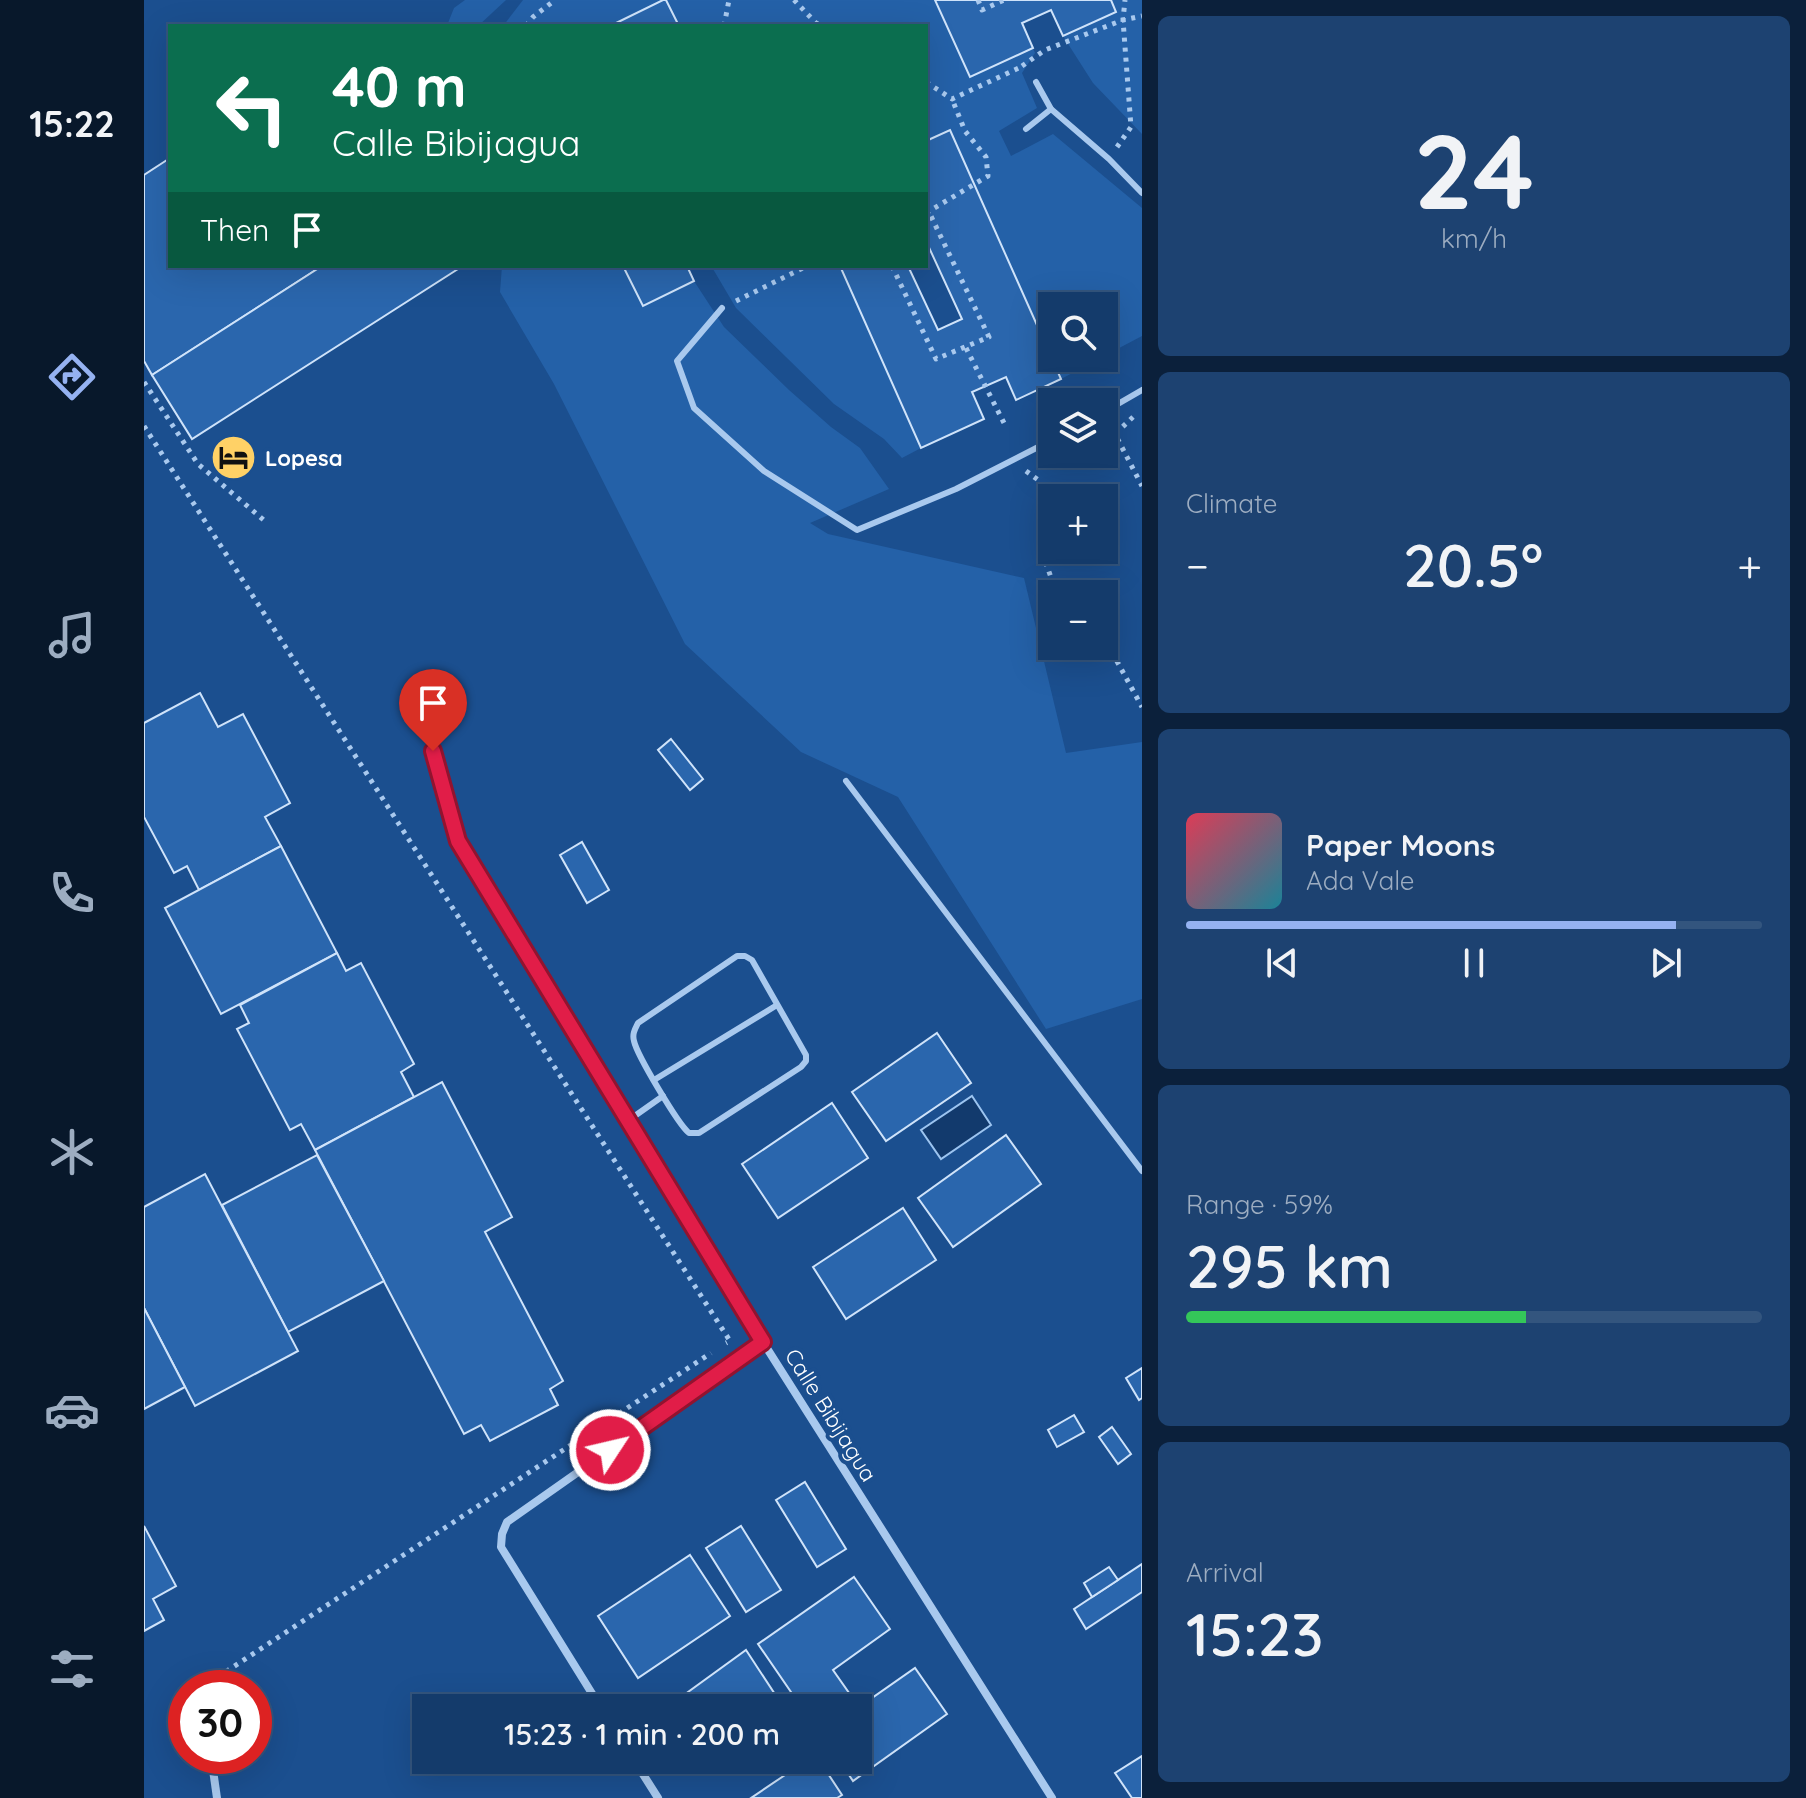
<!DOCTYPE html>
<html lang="en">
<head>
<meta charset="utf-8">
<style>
  body { margin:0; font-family:Quicksand,sans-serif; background:#1d4271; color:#f1f3f6; height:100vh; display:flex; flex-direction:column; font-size:30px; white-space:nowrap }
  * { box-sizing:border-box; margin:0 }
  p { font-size:26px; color:#9dadc1 }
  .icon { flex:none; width:44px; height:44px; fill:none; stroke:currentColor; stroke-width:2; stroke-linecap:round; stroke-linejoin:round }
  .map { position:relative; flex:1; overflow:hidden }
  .details { display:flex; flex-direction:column; gap:16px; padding:16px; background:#0b203b; width:664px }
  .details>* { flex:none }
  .hud { position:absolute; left:24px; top:24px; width:760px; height:244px; border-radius:0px; box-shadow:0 8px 32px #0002,0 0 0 2px #33557e; background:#0b6e4f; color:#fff; overflow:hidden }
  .buttons { position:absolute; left:894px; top:292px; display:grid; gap:16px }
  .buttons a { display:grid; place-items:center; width:80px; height:80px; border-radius:0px; background:#143b6b; box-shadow:0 8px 32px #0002,0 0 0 2px #33557e; font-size:40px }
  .speed { position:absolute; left:24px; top:1670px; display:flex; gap:16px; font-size:40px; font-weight:700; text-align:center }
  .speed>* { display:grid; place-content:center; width:104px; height:104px; border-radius:50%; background:#143b6b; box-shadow:0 8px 32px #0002,0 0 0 2px #33557e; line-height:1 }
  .speed .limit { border:12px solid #d22; background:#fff; color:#111 }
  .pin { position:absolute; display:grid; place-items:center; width:68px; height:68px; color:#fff; margin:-82px -34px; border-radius:50% 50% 50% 0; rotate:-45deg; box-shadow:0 0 8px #0007 }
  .pin .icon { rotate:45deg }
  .me { position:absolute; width:88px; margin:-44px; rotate:55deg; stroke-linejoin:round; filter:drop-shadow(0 0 6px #0008) }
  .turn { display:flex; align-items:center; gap:28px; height:168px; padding:0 32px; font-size:36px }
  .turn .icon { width:104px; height:104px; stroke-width:2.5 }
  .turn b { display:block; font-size:56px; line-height:68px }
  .then { display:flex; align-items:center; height:76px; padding:0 32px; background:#0003; gap:16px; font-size:30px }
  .big { font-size:60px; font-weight:600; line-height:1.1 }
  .details .card { flex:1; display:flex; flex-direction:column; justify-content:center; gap:12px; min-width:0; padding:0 28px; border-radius:12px; background:#1d4271 }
  .details .dial { align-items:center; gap:0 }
  .dial b { font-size:104px; line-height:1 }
  .song { display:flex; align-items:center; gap:24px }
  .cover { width:96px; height:96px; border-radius:12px; background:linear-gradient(135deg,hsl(350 70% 55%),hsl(190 70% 35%)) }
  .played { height:8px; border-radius:4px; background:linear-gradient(90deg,#95b2f1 85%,#33557e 85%) }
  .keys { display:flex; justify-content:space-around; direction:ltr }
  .heat { display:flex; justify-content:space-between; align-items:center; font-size:44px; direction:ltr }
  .charge { height:12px; border-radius:6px; background:linear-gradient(90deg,#34c759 59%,#33557e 0) }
  .trip { position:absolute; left:268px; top:1694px; width:460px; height:80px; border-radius:0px; background:#143b6b; box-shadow:0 8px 32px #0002,0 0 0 2px #33557e; font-weight:600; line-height:80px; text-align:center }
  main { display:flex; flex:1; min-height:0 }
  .tab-bar { display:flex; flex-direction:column; width:144px; justify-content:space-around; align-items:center; background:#08182b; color:#9dadc1 }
  .tab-bar .icon { width:56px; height:56px }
  .tab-bar .current { color:#95b2f1 }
  .tab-bar b { font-size:36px; color:#f1f3f6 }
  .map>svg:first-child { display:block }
  .green { fill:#2461a8 }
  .water { fill:#123a6d; stroke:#9cc4f0; stroke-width:2 }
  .building { fill:#2a66ad; stroke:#cfe3fa; stroke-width:2 }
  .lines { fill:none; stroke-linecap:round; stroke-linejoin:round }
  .path { stroke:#a9c9ee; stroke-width:5; stroke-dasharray:4 6; stroke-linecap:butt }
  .lane { stroke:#a9c9ee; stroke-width:6 }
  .street { stroke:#a9c9ee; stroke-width:8 }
  .route-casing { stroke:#92132f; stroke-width:20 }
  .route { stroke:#e11d48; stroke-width:14 }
  .labels { text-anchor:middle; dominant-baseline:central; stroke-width:8; stroke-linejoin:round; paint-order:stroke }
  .poi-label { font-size:22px; font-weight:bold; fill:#fff; stroke:#1b4f8f; text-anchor:start }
  .street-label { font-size:22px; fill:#fff; stroke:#1b4f8f }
</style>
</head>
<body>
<main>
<nav class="tab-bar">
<b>15:22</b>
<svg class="icon current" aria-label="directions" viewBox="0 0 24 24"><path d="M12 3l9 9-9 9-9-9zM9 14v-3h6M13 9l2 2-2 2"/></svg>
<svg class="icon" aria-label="music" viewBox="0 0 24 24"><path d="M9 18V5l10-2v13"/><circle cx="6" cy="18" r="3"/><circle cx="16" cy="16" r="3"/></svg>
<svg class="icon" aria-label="phone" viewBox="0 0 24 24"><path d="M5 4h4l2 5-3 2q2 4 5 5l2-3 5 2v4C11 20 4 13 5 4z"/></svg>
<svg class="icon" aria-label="climate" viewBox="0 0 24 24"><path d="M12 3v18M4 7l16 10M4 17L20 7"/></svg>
<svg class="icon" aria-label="car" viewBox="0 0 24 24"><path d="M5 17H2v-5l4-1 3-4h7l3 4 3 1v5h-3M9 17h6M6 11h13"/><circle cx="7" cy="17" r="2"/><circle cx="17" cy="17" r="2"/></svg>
<svg class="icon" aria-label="filters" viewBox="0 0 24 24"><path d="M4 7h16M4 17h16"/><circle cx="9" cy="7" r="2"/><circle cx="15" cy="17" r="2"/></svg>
</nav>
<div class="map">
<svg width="998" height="1798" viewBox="0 0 998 1798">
  <rect width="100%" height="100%" fill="#1b4f8f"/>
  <!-- green -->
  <g class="green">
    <path d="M 321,0 L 362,0 L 334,26 L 306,26 L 304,23 L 310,8 Z"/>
    <path d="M 379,0 L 519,0 L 466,26 L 359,26 Z"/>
    <path d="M 522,0 L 791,0 L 826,77 L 889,48 L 891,53 L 878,73 L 893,108 L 855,131 L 867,156 L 909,134 L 998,208 L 998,336 L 960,356 L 960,306 L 908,306 L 908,358 L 957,358 L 917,379 L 806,131 L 782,141 L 782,26 L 535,26 Z"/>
    <path d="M 967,0 L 998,0 L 998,134 L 949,83 L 919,36 L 972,12 Z"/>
    <path d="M 358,266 L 479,266 L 499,306 L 550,281 L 580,327 L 645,390 L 687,427 L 716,448 L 745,489 L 666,523 L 684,534 L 880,578 L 922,753 L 998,742 L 998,999 L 902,1029 L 754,797 L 657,752 L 541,644 L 410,384 L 356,292 Z"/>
    <path d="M 575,266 L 696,266 L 777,448 L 758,458 L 740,439 L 690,404 L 592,308 L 569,269 Z"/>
  </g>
  <!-- water -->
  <path class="water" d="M 828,1096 L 847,1125 L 797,1159 L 777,1130 Z"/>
  <!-- building -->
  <g class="building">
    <path d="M 519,0 L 522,0 L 535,26 L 466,26 Z"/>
    <path d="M 791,0 L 967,0 L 972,12 L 919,36 L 907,10 L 878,23 L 889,48 L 826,77 Z"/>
    <path d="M 806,130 L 917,379 L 872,400 L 862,377 L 828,392 L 840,419 L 777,448 L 696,266 L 764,266 L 794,330 L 818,319 L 782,241 L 782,141 Z"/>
    <path d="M 26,158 L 26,266 L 178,266 L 8,375 L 0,361 L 0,175 Z"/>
    <path d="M 178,266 L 312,266 L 314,269 L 48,439 L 8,375 Z"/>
    <path d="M 479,266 L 543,266 L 550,281 L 499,306 Z"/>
    <path d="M 56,693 L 74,727 L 99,714 L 146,803 L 121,817 L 137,846 L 55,890 L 43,866 L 30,873 L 0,817 L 0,723 Z"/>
    <path d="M 527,739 L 559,779 L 546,790 L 514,750 Z"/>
    <path d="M 438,842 L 465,890 L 443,903 L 416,855 Z"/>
    <path d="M 137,846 L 193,953 L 77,1014 L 21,908 Z"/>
    <path d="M 193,953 L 202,971 L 217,963 L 270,1064 L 257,1072 L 270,1097 L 171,1150 L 157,1124 L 146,1130 L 93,1029 L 105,1023 L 96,1005 Z"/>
    <path d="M 793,1033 L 827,1083 L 742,1141 L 708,1092 Z"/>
    <path d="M 298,1082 L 368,1217 L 341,1232 L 419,1381 L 406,1389 L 414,1405 L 346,1441 L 337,1425 L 320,1434 L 171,1150 Z"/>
    <path d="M 688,1103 L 724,1158 L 634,1218 L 598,1164 Z"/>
    <path d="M 862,1135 L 897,1184 L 809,1247 L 774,1198 Z"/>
    <path d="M 173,1155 L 240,1281 L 144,1332 L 78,1205 Z"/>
    <path d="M 61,1174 L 154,1351 L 51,1406 L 0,1308 L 0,1207 Z"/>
    <path d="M 759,1208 L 792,1260 L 702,1319 L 669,1267 Z"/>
    <path d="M 0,1308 L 41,1387 L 0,1409 Z"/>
    <path d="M 998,1368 L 998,1398 L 995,1400 L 982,1378 Z"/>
    <path d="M 930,1415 L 940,1432 L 913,1447 L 904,1430 Z"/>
    <path d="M 968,1427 L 987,1454 L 974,1464 L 955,1437 Z"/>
    <path d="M 661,1482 L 702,1549 L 673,1567 L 632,1500 Z"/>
    <path d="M 0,1526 L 32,1586 L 9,1599 L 20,1620 L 0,1631 Z"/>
    <path d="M 597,1526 L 637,1590 L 602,1612 L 562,1548 Z"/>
    <path d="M 546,1555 L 586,1616 L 494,1678 L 454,1616 Z"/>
    <path d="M 998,1564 L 998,1592 L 942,1629 L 930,1609 Z"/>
    <path d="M 965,1567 L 974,1580 L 948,1597 L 940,1583 Z"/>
    <path d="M 710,1577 L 746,1629 L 689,1670 L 715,1707 L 771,1668 L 803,1714 L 709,1781 L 695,1760 L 714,1760 L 714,1708 L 658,1708 L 614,1644 Z"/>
    <path d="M 602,1650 L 640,1708 L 522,1708 Z"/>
    <path d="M 998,1756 L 998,1798 L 988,1798 L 971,1773 Z"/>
    <path d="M 631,1760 L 675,1760 L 698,1795 L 693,1798 L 607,1798 L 641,1775 Z"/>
  </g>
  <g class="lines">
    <!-- path -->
    <g class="path">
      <path d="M 650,0 L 672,23 L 678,26"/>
      <path d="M 834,0 L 838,10 L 860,0"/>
      <path d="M 382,26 L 389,17 L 411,0"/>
      <path d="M 580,26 L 585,0"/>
      <path d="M 878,66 L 901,50 L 979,20 L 998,16"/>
      <path d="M 782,82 L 808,99 L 879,66"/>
      <path d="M 973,147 L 987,127 L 979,20 L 981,0"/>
      <path d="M 782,213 L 844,176 L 842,157 L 821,131 L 808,99"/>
      <path d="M 748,266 L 792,359 L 845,337 L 785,212"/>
      <path d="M 592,301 L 663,266"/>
      <path d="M 822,348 L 860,423"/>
      <path d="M 0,382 L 54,464 L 122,522"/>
      <path d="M 989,417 L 971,434 L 998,486"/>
      <path d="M 0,426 L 586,1341 L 582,1343"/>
      <path d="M 882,471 L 897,482 L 898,516 L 895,544 L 913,594"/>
      <path d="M 960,646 L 969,654 L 998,707"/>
      <path d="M 57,1688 L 567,1353"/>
    </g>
    <!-- lane -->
    <g class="lane">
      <path d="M 892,82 L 907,109 L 965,159 L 998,193"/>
      <path d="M 882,129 L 907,109"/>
      <path d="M 578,308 L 533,361 L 550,408 L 620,471 L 713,530 L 812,489 L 908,440"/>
      <path d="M 960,412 L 998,390"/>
      <path d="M 702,781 L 998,1171"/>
      <path d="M 593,956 L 601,956 L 608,960 L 662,1055 L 662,1061 L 657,1067 L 555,1133 L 545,1133 C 534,1124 493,1055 490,1041 C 488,1034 491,1029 494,1023 Z"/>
      <path d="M 510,1080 L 633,1005"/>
      <path d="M 485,1120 L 519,1096"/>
    </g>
    <!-- street -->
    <g class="street">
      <path d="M 289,751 L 314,841 L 619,1342 L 908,1798"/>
      <path d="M 457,1708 L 357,1547 L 358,1534 L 363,1522 L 619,1342"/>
      <path d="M 67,1756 L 73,1798"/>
      <path d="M 490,1760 L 514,1798"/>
    </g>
  </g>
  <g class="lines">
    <defs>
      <path id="route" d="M 289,751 L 314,841 L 619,1342 L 466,1450"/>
    </defs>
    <!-- route casing -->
    <use href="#route" class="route-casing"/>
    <!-- route -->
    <use href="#route" class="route"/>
  </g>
  <!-- icons -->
  <defs>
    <symbol id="hotel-disc" viewBox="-11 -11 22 22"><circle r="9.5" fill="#ffd166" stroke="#1b4f8f"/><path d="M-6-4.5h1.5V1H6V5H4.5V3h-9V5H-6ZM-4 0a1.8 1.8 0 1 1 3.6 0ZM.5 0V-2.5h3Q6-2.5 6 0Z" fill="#111"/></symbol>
  </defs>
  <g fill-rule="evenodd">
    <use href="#hotel-disc" x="64" y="432" width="51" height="51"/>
  </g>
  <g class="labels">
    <!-- poi labels -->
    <g class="poi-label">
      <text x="121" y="458">Lopesa</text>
    </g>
    <!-- street labels -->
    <g class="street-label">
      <text transform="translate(687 1415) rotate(58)">Calle Bibijagua</text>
    </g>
  </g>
</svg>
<div class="buttons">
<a><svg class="icon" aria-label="search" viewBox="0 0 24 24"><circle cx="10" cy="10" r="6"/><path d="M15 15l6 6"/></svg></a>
<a><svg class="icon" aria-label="layers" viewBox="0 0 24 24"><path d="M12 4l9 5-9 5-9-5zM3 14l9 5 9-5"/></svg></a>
<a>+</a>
<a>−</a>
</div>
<div class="speed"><div class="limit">30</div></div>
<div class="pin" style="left:289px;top:751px;background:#d93025"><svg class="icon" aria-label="arrive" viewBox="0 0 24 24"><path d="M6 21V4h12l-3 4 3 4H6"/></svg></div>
<svg class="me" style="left:466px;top:1450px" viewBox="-20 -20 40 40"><circle r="17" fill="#e11d48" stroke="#fff" stroke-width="3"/><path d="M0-11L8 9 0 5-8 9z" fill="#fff"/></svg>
<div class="trip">15:23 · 1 min · 200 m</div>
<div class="hud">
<div class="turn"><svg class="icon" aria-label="left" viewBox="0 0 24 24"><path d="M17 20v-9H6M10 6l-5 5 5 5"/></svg><div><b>40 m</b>Calle Bibijagua</div></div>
<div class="then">Then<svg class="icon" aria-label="arrive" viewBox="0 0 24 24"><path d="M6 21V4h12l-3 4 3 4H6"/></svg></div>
</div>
</div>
<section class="details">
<div class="card dial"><b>24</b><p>km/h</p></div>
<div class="card"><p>Climate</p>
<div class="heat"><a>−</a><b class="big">20.5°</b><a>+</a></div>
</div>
<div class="card">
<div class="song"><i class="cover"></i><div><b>Paper Moons</b><p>Ada Vale</p></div></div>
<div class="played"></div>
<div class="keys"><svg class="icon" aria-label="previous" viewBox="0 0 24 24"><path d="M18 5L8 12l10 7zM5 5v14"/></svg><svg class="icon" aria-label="pause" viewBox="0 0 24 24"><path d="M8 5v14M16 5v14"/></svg><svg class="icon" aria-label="next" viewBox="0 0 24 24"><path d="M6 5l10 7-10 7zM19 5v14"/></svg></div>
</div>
<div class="card"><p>Range · 59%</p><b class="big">295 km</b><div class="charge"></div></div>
<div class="card"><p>Arrival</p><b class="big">15:23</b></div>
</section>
</main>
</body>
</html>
